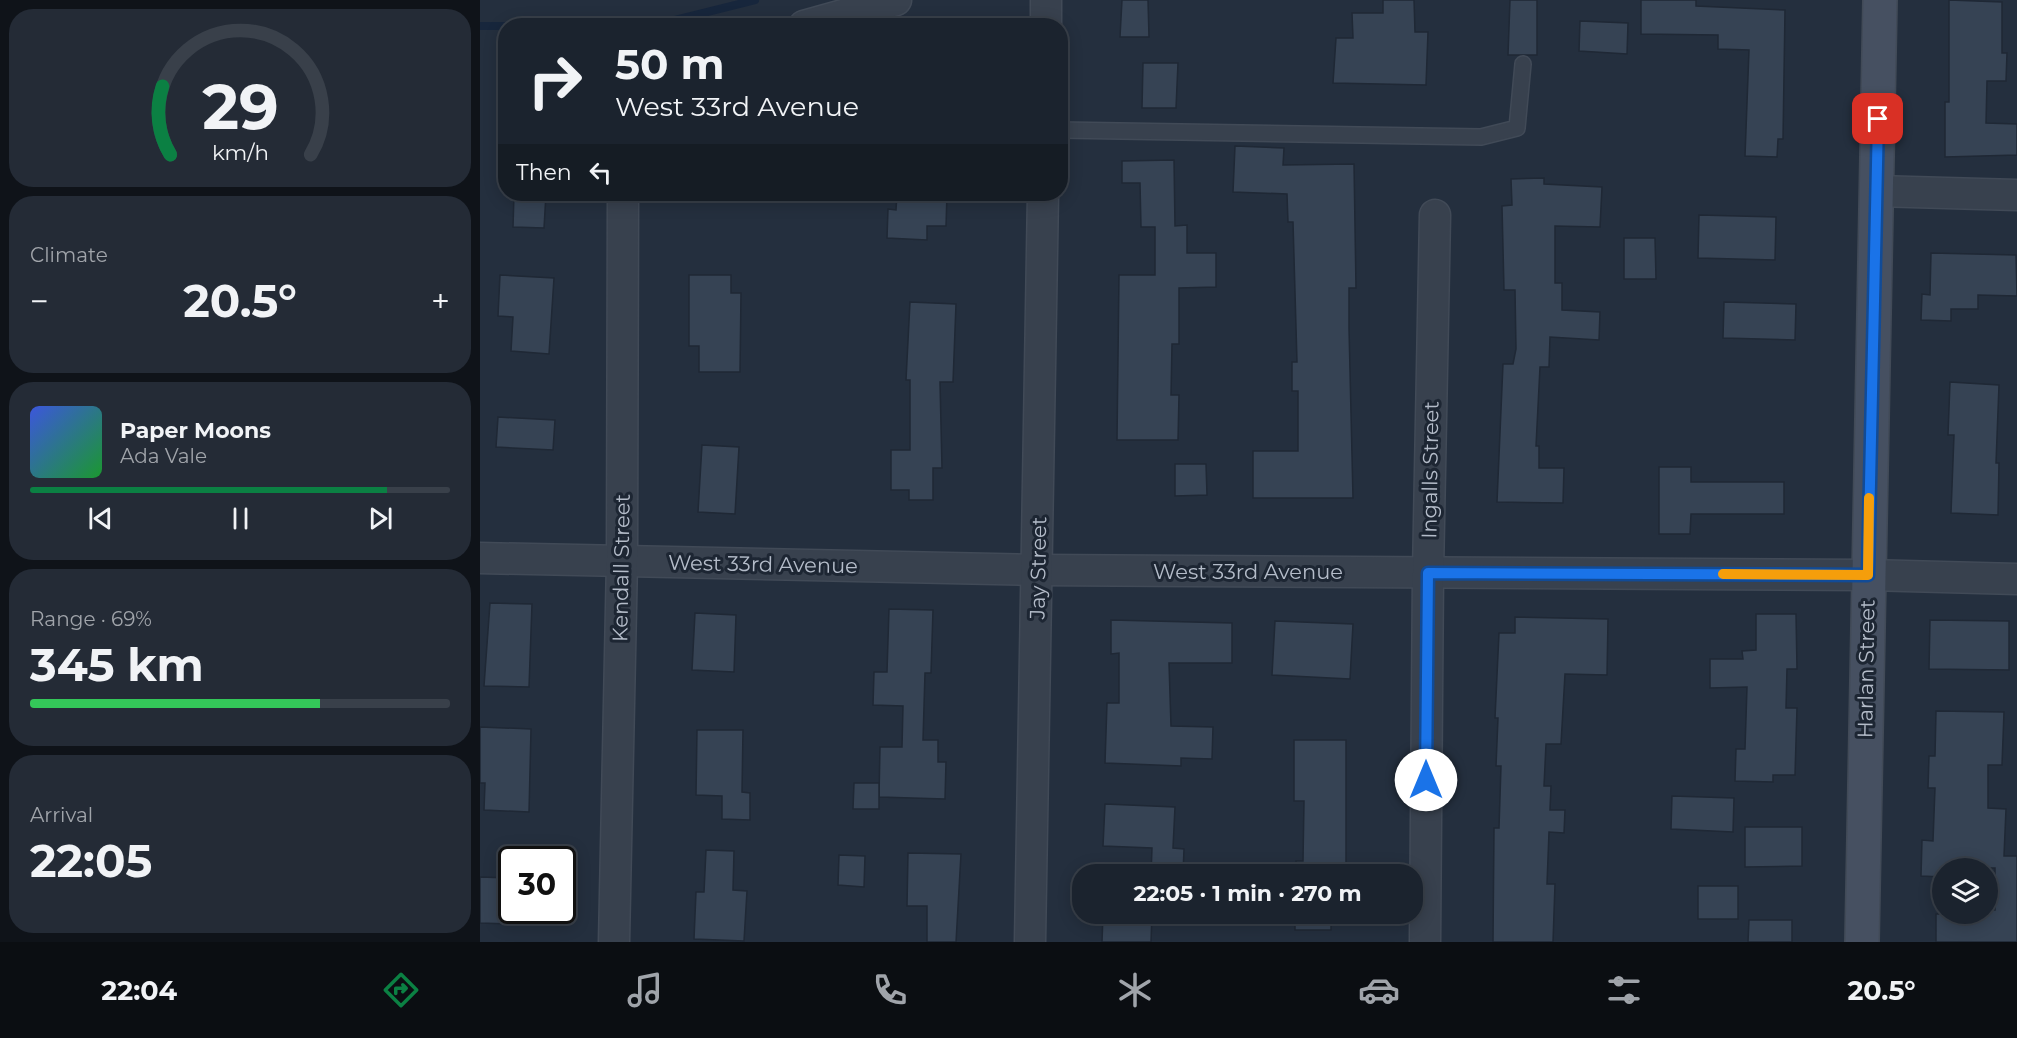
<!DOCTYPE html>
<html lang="en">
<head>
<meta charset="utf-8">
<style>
  body { margin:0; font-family:Montserrat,sans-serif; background:#242b36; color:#f1f3f6; height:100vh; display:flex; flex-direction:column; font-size:22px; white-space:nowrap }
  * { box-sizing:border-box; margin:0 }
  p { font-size:20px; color:#a0a4aa }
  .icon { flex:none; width:33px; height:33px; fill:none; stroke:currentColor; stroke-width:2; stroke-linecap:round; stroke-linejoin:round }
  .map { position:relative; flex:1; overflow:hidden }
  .side { display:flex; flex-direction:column; gap:9px; padding:9px; background:#0f1319; width:480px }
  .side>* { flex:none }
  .banner { position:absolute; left:18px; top:18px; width:570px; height:183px; border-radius:24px; box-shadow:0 3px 15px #0003,0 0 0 2px #39404a; background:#1b232e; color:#f1f3f6; overflow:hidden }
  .buttons { position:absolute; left:1452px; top:858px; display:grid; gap:12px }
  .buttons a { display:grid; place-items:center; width:66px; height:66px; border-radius:50%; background:#1b232e; box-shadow:0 3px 15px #0003,0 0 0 2px #39404a; font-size:30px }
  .speed { position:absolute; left:18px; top:846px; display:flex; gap:12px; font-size:30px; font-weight:700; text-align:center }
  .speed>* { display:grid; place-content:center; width:78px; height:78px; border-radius:50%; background:#1b232e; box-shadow:0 3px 15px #0003,0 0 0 2px #39404a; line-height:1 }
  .speed .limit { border:3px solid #111; border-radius:9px; background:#fff; color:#111 }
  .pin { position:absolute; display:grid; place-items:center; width:51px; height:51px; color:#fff; margin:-26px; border-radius:12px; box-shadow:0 3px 9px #0006 }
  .me { position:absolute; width:66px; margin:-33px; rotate:0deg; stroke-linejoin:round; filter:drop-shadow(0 0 4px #0008) }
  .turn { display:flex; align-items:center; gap:21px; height:126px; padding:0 18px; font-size:27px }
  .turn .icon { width:78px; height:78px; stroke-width:2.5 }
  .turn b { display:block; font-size:42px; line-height:51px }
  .then { display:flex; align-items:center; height:57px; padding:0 18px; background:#0003; gap:12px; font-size:22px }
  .big { font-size:45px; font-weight:700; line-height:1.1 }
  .side .card { flex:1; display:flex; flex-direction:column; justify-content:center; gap:9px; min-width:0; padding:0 21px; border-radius:24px; background:#242b36 }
  .side .dial { align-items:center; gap:0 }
  .dial svg { height:156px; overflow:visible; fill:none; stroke:#39404a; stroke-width:7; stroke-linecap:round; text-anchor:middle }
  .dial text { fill:#f1f3f6; stroke:none }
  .song { display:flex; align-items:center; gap:18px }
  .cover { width:72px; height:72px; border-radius:9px; background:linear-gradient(135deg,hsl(230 70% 55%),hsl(130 70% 35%)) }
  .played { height:6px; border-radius:3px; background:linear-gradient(90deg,#0b8043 85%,#39404a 85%) }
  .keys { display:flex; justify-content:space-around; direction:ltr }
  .heat { display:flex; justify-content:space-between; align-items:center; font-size:33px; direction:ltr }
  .charge { height:9px; border-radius:4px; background:linear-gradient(90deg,#34c759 69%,#39404a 0) }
  .trip { position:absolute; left:592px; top:864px; width:351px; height:60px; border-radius:24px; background:#1b232e; box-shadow:0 3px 15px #0003,0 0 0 2px #39404a; font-weight:700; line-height:60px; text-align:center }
  .tab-bar { display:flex; height:96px; justify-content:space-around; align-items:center; background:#0b0e12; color:#a0a4aa }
  .tab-bar .icon { width:42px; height:42px }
  .tab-bar .current { color:#0b8043 }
  .tab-bar b { font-size:27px; color:#f1f3f6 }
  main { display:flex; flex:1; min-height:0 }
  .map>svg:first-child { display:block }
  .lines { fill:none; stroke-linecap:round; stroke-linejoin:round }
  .stream { stroke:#17263c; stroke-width:8 }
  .building { fill:#364354; stroke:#1f2835; stroke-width:1.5 }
  .lane-casing { stroke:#414a57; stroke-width:18 }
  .street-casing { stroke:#414a57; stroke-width:33 }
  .secondary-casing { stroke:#414a57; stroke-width:36 }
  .lane { stroke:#38414e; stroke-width:15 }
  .street { stroke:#38414e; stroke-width:30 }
  .secondary { stroke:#465061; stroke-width:33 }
  .route-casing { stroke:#114b97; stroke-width:15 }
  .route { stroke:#1a73e8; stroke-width:10 }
  .slow { stroke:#f59e0b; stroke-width:10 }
  .labels { text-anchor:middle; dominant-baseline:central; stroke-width:6; stroke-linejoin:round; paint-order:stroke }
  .street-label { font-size:21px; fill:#b4bcc9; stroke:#1d2633 }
</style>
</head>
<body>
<main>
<section class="side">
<div class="card dial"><svg viewBox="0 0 100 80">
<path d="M14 69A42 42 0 1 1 86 69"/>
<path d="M14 69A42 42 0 0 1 10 34" stroke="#0b8043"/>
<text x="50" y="56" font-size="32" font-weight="700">29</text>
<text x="50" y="72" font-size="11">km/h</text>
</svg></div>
<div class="card"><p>Climate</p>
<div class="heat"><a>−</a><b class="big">20.5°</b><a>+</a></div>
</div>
<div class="card">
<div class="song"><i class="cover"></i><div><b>Paper Moons</b><p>Ada Vale</p></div></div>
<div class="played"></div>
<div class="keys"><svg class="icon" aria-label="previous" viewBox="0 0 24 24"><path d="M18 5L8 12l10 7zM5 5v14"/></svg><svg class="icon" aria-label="pause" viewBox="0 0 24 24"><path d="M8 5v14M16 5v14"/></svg><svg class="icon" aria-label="next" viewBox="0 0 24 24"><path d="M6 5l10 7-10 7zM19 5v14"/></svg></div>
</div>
<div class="card"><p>Range · 69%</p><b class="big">345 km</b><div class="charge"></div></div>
<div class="card"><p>Arrival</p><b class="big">22:05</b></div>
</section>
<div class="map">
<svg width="1537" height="942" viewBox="0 0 1537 942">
  <rect width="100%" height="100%" fill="#242f3e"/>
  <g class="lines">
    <!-- stream -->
    <g class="stream">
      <path d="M 0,26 L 26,26"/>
      <path d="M 31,26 L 187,22 L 275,0"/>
    </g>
  </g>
  <!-- building -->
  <g class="building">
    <path d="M 642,0 L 668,0 L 669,37 L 640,37 Z"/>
    <path d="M 903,0 L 934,0 L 935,32 L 948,32 L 946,85 L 853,83 L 856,38 L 873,38 L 872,13 L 903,13 Z"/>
    <path d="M 1030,0 L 1057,0 L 1057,55 L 1028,55 Z"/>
    <path d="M 1161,0 L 1216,0 L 1216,6 L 1305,10 L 1303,139 L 1298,139 L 1297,157 L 1265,156 L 1269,50 L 1238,49 L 1238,35 L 1161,34 Z"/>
    <path d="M 1469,0 L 1522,2 L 1522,53 L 1527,53 L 1526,81 L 1507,81 L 1506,123 L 1537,124 L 1537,155 L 1465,157 L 1465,102 L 1469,102 Z"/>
    <path d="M 1100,21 L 1148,23 L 1147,54 L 1099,51 Z"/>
    <path d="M 663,63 L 698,63 L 696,108 L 662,108 Z"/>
    <path d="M 755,146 L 804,148 L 803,165 L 874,164 L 876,288 L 869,288 L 869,328 L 873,498 L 773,498 L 773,451 L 818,451 L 818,391 L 812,391 L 812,362 L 817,362 L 813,222 L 808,222 L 807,194 L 753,192 Z"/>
    <path d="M 694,160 L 695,226 L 707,225 L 707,253 L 736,253 L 736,287 L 699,288 L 699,344 L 692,344 L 691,395 L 699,395 L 698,440 L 637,440 L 639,275 L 675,275 L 675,227 L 661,227 L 660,183 L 642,183 L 642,161 Z"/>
    <path d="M 1064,178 L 1064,184 L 1122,187 L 1120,227 L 1075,226 L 1075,283 L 1082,283 L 1082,310 L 1120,312 L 1119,340 L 1070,337 L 1069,367 L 1060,367 L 1056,446 L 1059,446 L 1059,468 L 1084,468 L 1083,503 L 1017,502 L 1023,364 L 1033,364 L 1036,349 L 1035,290 L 1024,290 L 1022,206 L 1032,205 L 1031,179 Z"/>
    <path d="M 34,194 L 66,194 L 64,228 L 33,227 Z"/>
    <path d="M 417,194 L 467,194 L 466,226 L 447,226 L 447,240 L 407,238 L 408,209 L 416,210 Z"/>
    <path d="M 1219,215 L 1296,217 L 1295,260 L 1218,258 Z"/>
    <path d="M 1144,238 L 1175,238 L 1176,279 L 1144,279 Z"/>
    <path d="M 1451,253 L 1536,255 L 1537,296 L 1498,295 L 1498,309 L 1471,309 L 1471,321 L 1441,320 L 1442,294 L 1450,295 Z"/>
    <path d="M 20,275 L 74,278 L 69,354 L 31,351 L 33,317 L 18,316 Z"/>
    <path d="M 209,275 L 251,275 L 251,293 L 261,293 L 260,372 L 219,372 L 219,346 L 209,346 Z"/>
    <path d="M 430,302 L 476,304 L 473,382 L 460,382 L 462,468 L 453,468 L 453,500 L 429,500 L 429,490 L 411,490 L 411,450 L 430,450 L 430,380 L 426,380 Z"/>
    <path d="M 1244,302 L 1316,304 L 1315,340 L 1243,338 Z"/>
    <path d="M 1470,382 L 1519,385 L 1516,463 L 1519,463 L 1518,515 L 1471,513 L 1474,435 L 1468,435 Z"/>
    <path d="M 18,417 L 75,420 L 73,450 L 16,447 Z"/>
    <path d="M 222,445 L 259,447 L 255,514 L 218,512 Z"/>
    <path d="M 695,464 L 726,464 L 727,495 L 695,496 Z"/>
    <path d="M 1179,467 L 1211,467 L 1211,482 L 1304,482 L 1304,514 L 1211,514 L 1210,534 L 1179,534 Z"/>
    <path d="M 10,603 L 52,604 L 49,687 L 4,686 Z"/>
    <path d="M 409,609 L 453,610 L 451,673 L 445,673 L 443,740 L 458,740 L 458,762 L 466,762 L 465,799 L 399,797 L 400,747 L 422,747 L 423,706 L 393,705 L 394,672 L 407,672 Z"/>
    <path d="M 215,613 L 256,615 L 254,672 L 212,670 Z"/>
    <path d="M 1276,614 L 1316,614 L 1317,669 L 1307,669 L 1306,708 L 1317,708 L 1315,775 L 1293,775 L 1293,782 L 1255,781 L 1256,749 L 1265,749 L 1267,687 L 1230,688 L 1230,659 L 1263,659 L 1262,651 L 1276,650 Z"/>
    <path d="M 1035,617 L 1128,619 L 1127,675 L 1085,674 L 1081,744 L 1066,744 L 1064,786 L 1071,786 L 1070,810 L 1085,810 L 1084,833 L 1069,832 L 1067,884 L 1075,884 L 1073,942 L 1013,942 L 1014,828 L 1019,828 L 1021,766 L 1016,766 L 1018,718 L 1015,718 L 1019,633 L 1035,633 Z"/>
    <path d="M 631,620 L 752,623 L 752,663 L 689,663 L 691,726 L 733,727 L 732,759 L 701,758 L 701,766 L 625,763 L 627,703 L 639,703 L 639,653 L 631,654 Z"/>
    <path d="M 1450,620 L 1529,621 L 1529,670 L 1449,669 Z"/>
    <path d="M 795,621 L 873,624 L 870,679 L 792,675 Z"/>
    <path d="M 1456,711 L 1524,712 L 1522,765 L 1508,765 L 1508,808 L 1526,809 L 1524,856 L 1537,856 L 1537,942 L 1456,942 L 1456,914 L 1508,914 L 1508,910 L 1515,910 L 1515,868 L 1462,868 L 1462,877 L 1441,876 L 1442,840 L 1453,841 L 1455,788 L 1448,788 L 1449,756 L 1455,756 Z"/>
    <path d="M 0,727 L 51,729 L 49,812 L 4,810 L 5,783 L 0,783 Z"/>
    <path d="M 217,730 L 263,730 L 262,792 L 270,793 L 270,820 L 242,819 L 242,796 L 216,795 Z"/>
    <path d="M 814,740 L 866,740 L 866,874 L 816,874 L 816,861 L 823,861 L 824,801 L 814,801 Z"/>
    <path d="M 374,783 L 399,783 L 399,809 L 373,809 Z"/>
    <path d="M 1192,796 L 1254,798 L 1253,832 L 1191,829 Z"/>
    <path d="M 625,804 L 695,807 L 693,848 L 704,849 L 703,874 L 671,874 L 672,848 L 623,846 Z"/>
    <path d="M 1265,827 L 1322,827 L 1322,866 L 1265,867 Z"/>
    <path d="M 226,850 L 254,851 L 253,890 L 267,891 L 264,941 L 214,939 L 216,892 L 224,892 Z"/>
    <path d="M 428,853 L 481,854 L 476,942 L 447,942 L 447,906 L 427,906 Z"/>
    <path d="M 359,855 L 385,856 L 384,887 L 358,885 Z"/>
    <path d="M 0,877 L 32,878 L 32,924 L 0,923 Z"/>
    <rect x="1218" y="886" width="40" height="33"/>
    <path d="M 623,914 L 672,914 L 671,942 L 622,942 Z"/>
    <rect x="815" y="914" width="36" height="16"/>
    <path d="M 1269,920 L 1312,920 L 1312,942 L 1268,942 Z"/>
  </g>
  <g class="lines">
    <defs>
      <path id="lane" d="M 580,130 L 1001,137 L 1037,128 L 1043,64"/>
      <g id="street">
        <path d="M 324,26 L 416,0"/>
        <path d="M 566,26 L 566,0"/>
        <path d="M 1396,191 L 1537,195"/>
        <path d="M 0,558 L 558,570 L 1388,575 L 1537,579"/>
        <path d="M 134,942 L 142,560 L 143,194"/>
        <path d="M 550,942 L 563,194"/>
        <path d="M 945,942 L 948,573 L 955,215"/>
      </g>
      <path id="secondary" d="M 1382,942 L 1400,0"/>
    </defs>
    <!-- lane casing -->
    <use href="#lane" class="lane-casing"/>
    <!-- street casing -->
    <use href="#street" class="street-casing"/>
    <!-- secondary casing -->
    <use href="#secondary" class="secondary-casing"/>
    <!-- lane -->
    <use href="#lane" class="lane"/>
    <!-- street -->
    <use href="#street" class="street"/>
    <!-- secondary -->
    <use href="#secondary" class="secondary"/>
  </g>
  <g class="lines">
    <defs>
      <path id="route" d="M 946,780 L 948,573 L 1388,575 L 1398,119"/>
    </defs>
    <!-- route casing -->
    <use href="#route" class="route-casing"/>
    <!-- route -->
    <use href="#route" class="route"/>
    <!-- slow -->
    <path class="slow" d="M 1243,574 L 1388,575 L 1389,498"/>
  </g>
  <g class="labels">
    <!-- street labels -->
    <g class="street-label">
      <text transform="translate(950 470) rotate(-89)">Ingalls Street</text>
      <text transform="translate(283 564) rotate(1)">West 33rd Avenue</text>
      <text transform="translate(141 568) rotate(-89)">Kendall Street</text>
      <text transform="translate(558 568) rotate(-89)">Jay Street</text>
      <text x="768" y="571">West 33rd Avenue</text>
      <text transform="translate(1386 669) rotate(-89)">Harlan Street</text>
    </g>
  </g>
</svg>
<div class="buttons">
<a><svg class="icon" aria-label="layers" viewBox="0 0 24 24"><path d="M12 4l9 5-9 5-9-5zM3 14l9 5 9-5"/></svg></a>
</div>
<div class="speed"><div class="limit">30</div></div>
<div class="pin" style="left:1398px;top:119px;background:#d93025"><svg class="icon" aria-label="arrive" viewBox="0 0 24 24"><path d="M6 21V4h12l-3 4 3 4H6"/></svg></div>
<svg class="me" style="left:946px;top:780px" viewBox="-20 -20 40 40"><circle r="19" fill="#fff"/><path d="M0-13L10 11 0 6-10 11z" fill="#1a73e8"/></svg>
<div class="trip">22:05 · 1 min · 270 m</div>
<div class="banner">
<div class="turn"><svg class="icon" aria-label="right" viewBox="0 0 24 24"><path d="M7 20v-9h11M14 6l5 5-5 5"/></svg><div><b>50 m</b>West 33rd Avenue</div></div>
<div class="then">Then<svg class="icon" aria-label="left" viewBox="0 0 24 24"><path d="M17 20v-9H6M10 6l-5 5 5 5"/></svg></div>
</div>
</div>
</main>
<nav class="tab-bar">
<b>22:04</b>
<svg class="icon current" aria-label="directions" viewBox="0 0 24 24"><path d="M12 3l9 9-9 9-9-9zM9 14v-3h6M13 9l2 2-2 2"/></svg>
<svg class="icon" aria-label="music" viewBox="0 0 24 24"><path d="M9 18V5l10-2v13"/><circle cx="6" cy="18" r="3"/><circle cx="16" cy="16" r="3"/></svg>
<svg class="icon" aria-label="phone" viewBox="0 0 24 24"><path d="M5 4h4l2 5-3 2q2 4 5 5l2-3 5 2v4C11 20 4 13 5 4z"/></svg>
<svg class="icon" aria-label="climate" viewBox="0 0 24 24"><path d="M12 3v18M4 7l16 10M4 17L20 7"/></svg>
<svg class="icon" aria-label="car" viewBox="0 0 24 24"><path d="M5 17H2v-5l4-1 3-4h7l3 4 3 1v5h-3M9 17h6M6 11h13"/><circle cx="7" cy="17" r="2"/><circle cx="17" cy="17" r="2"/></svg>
<svg class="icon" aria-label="filters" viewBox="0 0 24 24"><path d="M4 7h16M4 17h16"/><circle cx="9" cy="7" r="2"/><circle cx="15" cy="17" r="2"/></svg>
<b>20.5°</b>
</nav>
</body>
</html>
